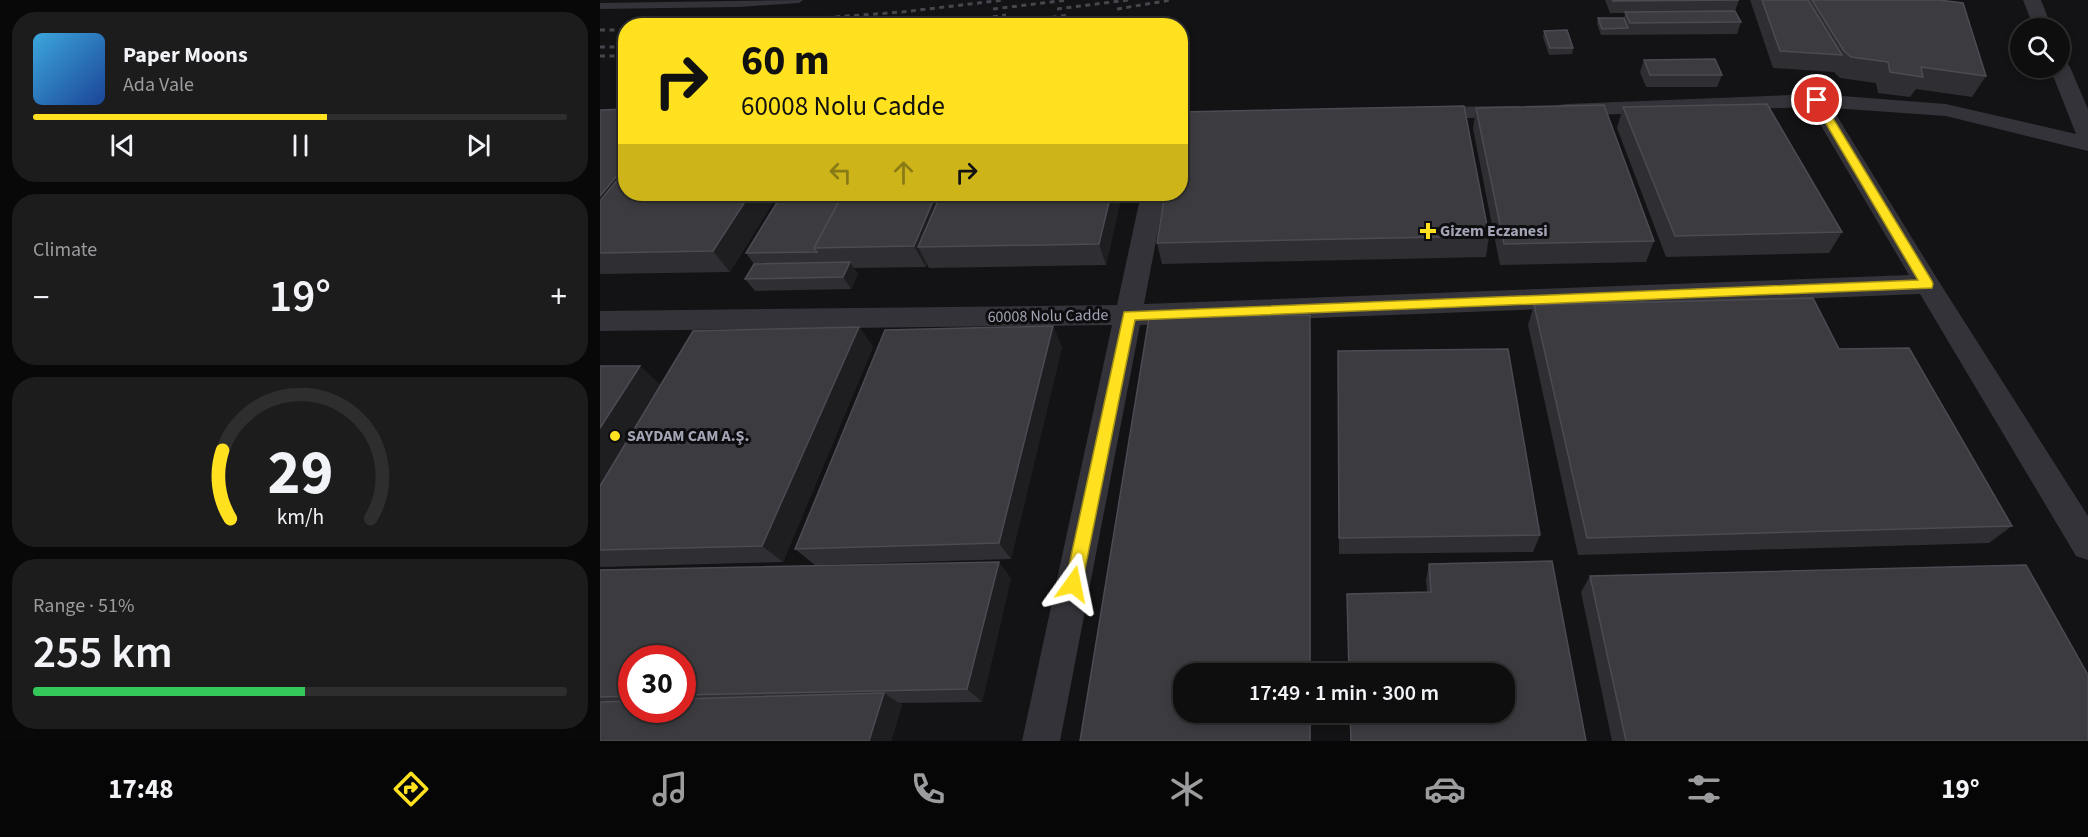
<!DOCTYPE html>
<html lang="en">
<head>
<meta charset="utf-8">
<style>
  body { margin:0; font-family:"Source Sans 3",sans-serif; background:#1c1c1d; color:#f1f3f6; height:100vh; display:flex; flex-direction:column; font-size:22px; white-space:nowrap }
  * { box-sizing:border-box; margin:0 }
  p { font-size:20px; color:#9b9c9e }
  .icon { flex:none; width:33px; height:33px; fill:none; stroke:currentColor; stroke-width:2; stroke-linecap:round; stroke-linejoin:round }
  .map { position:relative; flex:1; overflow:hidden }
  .side { display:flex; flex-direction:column; gap:12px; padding:12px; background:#080808; width:600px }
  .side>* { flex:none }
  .guide { position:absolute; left:18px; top:18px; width:570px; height:183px; border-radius:24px; box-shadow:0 3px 9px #0003,0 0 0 2px #2e2e2f; background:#ffe120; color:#111; overflow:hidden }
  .tools { position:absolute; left:1410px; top:18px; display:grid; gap:12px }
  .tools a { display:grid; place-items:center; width:60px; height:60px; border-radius:50%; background:#0e0e0f; box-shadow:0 3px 9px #0003,0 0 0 2px #2e2e2f; font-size:30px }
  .speed { position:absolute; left:18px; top:645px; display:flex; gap:12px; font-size:30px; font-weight:700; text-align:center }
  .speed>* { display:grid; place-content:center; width:78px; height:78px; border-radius:50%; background:#0e0e0f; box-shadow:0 3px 9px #0003,0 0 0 2px #2e2e2f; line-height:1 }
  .speed .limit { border:9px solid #d22; background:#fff; color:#111 }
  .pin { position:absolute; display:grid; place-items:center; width:51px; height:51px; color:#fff; margin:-26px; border:3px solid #fff; border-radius:50%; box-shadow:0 2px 6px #0007 }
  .me { position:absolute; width:66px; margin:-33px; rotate:12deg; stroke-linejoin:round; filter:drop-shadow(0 0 4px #0008) }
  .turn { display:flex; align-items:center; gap:21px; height:126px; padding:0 24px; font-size:27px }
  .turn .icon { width:78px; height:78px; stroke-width:2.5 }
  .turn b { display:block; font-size:42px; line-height:51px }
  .lanes { display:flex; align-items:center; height:57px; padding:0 24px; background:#0003; justify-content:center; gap:30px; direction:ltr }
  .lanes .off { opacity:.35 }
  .big { font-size:45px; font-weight:600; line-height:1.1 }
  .side .tile { flex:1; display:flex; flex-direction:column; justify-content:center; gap:9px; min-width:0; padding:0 21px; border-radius:24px; background:#1c1c1d }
  .side .dial { align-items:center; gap:0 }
  .dial svg { height:156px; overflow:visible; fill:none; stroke:#2e2e2f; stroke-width:7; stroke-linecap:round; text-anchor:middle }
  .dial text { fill:#f1f3f6; stroke:none }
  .song { display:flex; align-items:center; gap:18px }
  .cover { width:72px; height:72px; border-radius:9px; background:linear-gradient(135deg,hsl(200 70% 55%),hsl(220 70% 35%)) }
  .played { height:6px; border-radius:3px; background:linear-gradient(90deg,#ffe120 55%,#2e2e2f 55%) }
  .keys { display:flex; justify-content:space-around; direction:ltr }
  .heat { display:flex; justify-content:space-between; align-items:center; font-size:33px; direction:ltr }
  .charge { height:9px; border-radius:4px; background:linear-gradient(90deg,#34c759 51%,#2e2e2f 0) }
  .trip { position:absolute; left:573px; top:663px; width:342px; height:60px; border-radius:24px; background:#0e0e0f; box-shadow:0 3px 9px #0003,0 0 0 2px #2e2e2f; font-weight:600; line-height:60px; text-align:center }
  .tabs { display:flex; height:96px; justify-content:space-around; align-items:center; background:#060606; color:#9b9c9e }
  .tabs .icon { width:42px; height:42px }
  .tabs .on { color:#ffe120 }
  .tabs b { font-size:27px; color:#f1f3f6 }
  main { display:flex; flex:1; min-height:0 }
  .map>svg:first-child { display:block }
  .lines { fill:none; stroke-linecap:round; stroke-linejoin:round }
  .service { fill:#333339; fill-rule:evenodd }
  .minor { fill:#333339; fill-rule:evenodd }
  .rail { stroke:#46464e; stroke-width:3; stroke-dasharray:5 4.5; stroke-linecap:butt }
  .wall { fill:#2f2e32; fill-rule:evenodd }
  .shaded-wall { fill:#1e1d20 }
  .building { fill:#3b3b40; stroke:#4c4b53; stroke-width:1.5 }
  .route { fill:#ffe120; stroke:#a69215; stroke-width:1.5 }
  .poi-dot { fill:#ffe120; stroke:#0e0d0f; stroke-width:2 }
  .labels { text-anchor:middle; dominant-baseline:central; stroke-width:6; stroke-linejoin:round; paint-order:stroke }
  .poi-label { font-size:16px; font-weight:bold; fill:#a3a5b6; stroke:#0e0d0f; text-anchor:start }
  .street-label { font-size:16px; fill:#a3a5b6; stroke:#0e0d0f }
</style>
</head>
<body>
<main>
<section class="side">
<div class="tile">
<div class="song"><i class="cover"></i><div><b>Paper Moons</b><p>Ada Vale</p></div></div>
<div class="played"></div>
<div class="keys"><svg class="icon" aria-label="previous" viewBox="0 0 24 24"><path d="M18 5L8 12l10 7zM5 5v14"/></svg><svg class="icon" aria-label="pause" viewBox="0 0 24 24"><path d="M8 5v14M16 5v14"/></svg><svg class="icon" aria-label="next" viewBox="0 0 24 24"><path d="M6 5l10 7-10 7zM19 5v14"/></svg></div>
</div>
<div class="tile"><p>Climate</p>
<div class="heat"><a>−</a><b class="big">19°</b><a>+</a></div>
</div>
<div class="tile dial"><svg viewBox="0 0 100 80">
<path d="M14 69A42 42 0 1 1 86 69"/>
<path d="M14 69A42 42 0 0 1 10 34" stroke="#ffe120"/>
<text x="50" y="56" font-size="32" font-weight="700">29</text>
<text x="50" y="72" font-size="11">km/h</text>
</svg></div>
<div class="tile"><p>Range · 51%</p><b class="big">255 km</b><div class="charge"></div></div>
</section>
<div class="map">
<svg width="1488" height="741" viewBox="0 0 1488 741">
  <rect width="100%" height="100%" fill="#131214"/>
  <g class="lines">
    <!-- service -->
    <path class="service" d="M 203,0 L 199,3 L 139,7 L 0,9 L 0,3 Z"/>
    <!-- minor -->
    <g class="minor">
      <path d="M 1423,0 L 1441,0 L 1452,28 L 1434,28 Z"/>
      <path d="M 1460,61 L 1467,63 L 1470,67 L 1488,109 L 1488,151 L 1346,116 L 1232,108 L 1336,277 L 1488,516 L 1488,560 L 1476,556 L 1320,294 L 540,325 L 460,741 L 422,741 L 512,325 L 0,331 L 0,311 L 517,305 L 541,194 L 565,194 L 544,304 L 1309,275 L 1210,107 L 967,116 L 959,115 L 956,110 L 959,105 L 967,104 L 1217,94 L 1346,104 L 1476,134 L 1450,68 L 1460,68 Z"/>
      <path d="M 915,106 L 923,107 L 926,112 L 923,117 L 826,119 L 818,118 L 815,113 L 818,108 L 826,107 Z"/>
    </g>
    <!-- rail -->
    <g class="rail">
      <path d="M 393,9 L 468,0"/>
      <path d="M 457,9 L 528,0"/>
      <path d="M 517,9 L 571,0"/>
      <path d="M 395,25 L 469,15"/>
      <path d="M 112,26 L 302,12 L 404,0"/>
      <path d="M 327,26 L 406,15"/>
      <path d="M 0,30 L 26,30"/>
      <path d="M 0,47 L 26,47"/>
      <path d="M 0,56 L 26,56"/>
    </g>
  </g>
  <!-- wall -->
  <g class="wall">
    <path d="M 1005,0 L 1139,0 L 1135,11 L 1141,22 L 1137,34 L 1001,35 L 997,24 L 998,18 L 1024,18 L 1025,13 L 1010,13 Z"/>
    <path d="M 1150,0 L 1339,0 L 1386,76 L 1372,97 L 1316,89 L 1310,97 L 1278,93 L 1276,83 L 1240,78 L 1234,72 L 1173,68 Z"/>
    <path d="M 944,31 L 973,48 L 972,54 L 949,55 L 943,37 Z"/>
    <path d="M 1044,60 L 1122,75 L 1117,87 L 1046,87 L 1040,72 Z"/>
    <path d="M 1023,107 L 1242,232 L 1229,253 L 1066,257 L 1017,128 Z"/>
    <path d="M 876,108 L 1054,241 L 1046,262 L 900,265 L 873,129 Z"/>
    <path d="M 0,110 L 26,194 L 178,194 L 130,272 L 0,274 Z"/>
    <path d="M 182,194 L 522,194 L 506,265 L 329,268 L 327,264 L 326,267 L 254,268 L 258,274 L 251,289 L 155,291 L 145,279 L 154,264 L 146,253 Z"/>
    <path d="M 889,236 L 886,257 L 562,264 L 557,243 Z"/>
    <path d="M 934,305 L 1239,349 L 1412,526 L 1389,543 L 978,555 L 928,325 Z"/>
    <path d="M 453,326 L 462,347 L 411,559 L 215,565 L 195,549 Z"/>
    <path d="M 259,327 L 273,347 L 183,562 L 0,567 L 0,486 L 61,385 Z"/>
    <path d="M 738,351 L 940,535 L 933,552 L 739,554 Z"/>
    <path d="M 829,564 L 986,741 L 750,741 L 750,712 L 904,712 L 904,674 L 749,674 L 747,594 L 827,592 L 826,580 Z"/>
    <path d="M 0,570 L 411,578 L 382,702 L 299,703 L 302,705 L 291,741 L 0,741 ZM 32,658 L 82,658 L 82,710 L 32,710 Z"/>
    <path d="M 990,576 L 1488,741 L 1012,741 L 981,592 Z"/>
  </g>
  <!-- shaded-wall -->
  <g class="shaded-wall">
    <path d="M 26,165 L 26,194 L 0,241 L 0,196 Z"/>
    <path d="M 150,194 L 178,194 L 130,272 L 113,251 Z"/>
    <path d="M 336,194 L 355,194 L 318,247 L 327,264 L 326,267 L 314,246 Z"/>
    <path d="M 511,194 L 522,194 L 506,265 L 499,244 Z"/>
    <path d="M 250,262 L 258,274 L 251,289 L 243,277 Z"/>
    <path d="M 710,315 L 711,335 L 711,674 L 710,674 Z"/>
    <path d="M 453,326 L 462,347 L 411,559 L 399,543 Z"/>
    <path d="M 259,327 L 273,347 L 183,562 L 162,546 Z"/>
    <path d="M 40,366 L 61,385 L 0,486 L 0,428 Z"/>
    <path d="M 399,562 L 411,578 L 382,702 L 367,689 Z"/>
    <path d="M 284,693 L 302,705 L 291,741 L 269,741 Z"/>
    <rect x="710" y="712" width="1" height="29"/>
  </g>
  <!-- building -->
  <g class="building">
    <path d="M 1013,0 L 1139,0 L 1013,1 Z"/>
    <path d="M 1162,0 L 1208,0 L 1242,55 L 1180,51 Z"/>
    <path d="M 1212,0 L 1339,0 L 1363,3 L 1386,76 L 1321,67 L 1323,77 L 1290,72 L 1288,62 L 1251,57 L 1244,51 Z"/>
    <path d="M 1135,11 L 1141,22 L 1030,23 L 1025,12 Z"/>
    <path d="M 998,18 L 1024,18 L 1028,28 L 1002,29 Z"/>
    <path d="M 967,30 L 973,48 L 950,48 L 944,31 Z"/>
    <path d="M 1115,59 L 1122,75 L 1050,75 L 1044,60 Z"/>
    <path d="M 1167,104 L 1242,232 L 1075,236 L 1023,107 Z"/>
    <path d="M 1004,105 L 1054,241 L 904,244 L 876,108 Z"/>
    <path d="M 864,106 L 889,236 L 557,243 L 565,194 L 580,194 L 580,112 Z"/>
    <path d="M 26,109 L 26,165 L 0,196 L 0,110 Z"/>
    <path d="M 26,169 L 26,194 L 150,194 L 113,251 L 0,253 L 0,201 Z"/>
    <path d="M 182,194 L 243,194 L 214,248 L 217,252 L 146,253 Z"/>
    <path d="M 243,194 L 336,194 L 314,246 L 214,248 Z"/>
    <path d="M 341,194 L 511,194 L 499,244 L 318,247 Z"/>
    <path d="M 250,262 L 243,277 L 145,279 L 154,264 Z"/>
    <path d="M 1213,298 L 1239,349 L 1309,348 L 1412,526 L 987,538 L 934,305 Z"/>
    <path d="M 710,315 L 710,674 L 584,674 L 584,712 L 710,712 L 710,741 L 480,741 L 549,318 Z"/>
    <path d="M 453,326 L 399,543 L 195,549 L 285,330 Z"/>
    <path d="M 259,327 L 162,546 L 0,550 L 0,486 L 93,331 Z"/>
    <path d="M 908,349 L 940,535 L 739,538 L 738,351 Z"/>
    <path d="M 0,366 L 40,366 L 0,428 Z"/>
    <path d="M 952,561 L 986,741 L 751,741 L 750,712 L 904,712 L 904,674 L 749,674 L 747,594 L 831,592 L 829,564 Z"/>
    <path d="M 399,562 L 367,689 L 82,695 L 82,658 L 32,658 L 32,696 L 0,697 L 0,570 Z"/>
    <path d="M 1426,565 L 1488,675 L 1488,741 L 1026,741 L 990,576 Z"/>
    <path d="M 284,693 L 269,741 L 0,741 L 0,702 L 32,701 L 32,710 L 82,710 L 82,699 Z"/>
  </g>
  <!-- route -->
  <path class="route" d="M 1217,97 L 1222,100 L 1332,281 L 1333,284 L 1332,288 L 535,320 L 482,584 L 479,590 L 473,592 L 468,590 L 465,584 L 524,312 L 1318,280 L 1212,100 Z"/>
  <!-- markers -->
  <g class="poi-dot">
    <path d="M825 222h6v6h6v6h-6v6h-6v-6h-6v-6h6z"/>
    <circle cx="15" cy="436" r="6"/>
  </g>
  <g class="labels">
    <!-- poi labels -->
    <g class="poi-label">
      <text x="840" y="231">Gizem Eczanesi</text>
      <text x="27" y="436">SAYDAM CAM A.Ş.</text>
    </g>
    <!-- street labels -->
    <g class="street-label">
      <text transform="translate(448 316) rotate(-1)">60008 Nolu Cadde</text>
    </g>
  </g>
</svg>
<div class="tools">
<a><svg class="icon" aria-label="search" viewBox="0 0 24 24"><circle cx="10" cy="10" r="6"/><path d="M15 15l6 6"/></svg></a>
</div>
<div class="speed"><div class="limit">30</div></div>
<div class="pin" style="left:1217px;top:100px;background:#d93025"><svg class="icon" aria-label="arrive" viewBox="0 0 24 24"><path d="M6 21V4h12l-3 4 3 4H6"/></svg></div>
<svg class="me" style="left:473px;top:584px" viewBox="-20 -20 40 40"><path d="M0-17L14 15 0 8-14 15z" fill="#ffe120" stroke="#fff" stroke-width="4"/></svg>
<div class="trip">17:49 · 1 min · 300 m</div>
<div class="guide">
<div class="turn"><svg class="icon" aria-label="right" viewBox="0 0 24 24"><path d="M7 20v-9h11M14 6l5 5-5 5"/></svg><div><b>60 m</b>60008 Nolu Cadde</div></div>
<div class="lanes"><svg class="icon off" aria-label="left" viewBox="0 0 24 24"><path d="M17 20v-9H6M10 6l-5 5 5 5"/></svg><svg class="icon off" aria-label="ahead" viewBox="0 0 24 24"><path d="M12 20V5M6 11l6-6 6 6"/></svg><svg class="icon" aria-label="right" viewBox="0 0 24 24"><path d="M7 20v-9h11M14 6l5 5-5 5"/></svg></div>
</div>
</div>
</main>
<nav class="tabs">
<b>17:48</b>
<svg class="icon on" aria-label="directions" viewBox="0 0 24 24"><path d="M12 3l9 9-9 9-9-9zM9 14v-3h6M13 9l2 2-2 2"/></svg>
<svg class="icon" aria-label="music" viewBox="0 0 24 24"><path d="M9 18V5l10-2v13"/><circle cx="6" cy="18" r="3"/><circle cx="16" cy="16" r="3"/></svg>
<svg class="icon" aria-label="phone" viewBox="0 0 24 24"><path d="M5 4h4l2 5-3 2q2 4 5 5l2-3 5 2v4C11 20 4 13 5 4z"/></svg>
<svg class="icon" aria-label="climate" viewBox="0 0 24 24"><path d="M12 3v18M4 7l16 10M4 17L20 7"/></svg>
<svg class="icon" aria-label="car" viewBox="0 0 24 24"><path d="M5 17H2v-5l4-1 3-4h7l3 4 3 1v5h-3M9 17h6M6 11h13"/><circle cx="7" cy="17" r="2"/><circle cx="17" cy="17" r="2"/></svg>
<svg class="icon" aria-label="filters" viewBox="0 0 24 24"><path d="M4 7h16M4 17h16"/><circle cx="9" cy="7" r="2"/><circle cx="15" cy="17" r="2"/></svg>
<b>19°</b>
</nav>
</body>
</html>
